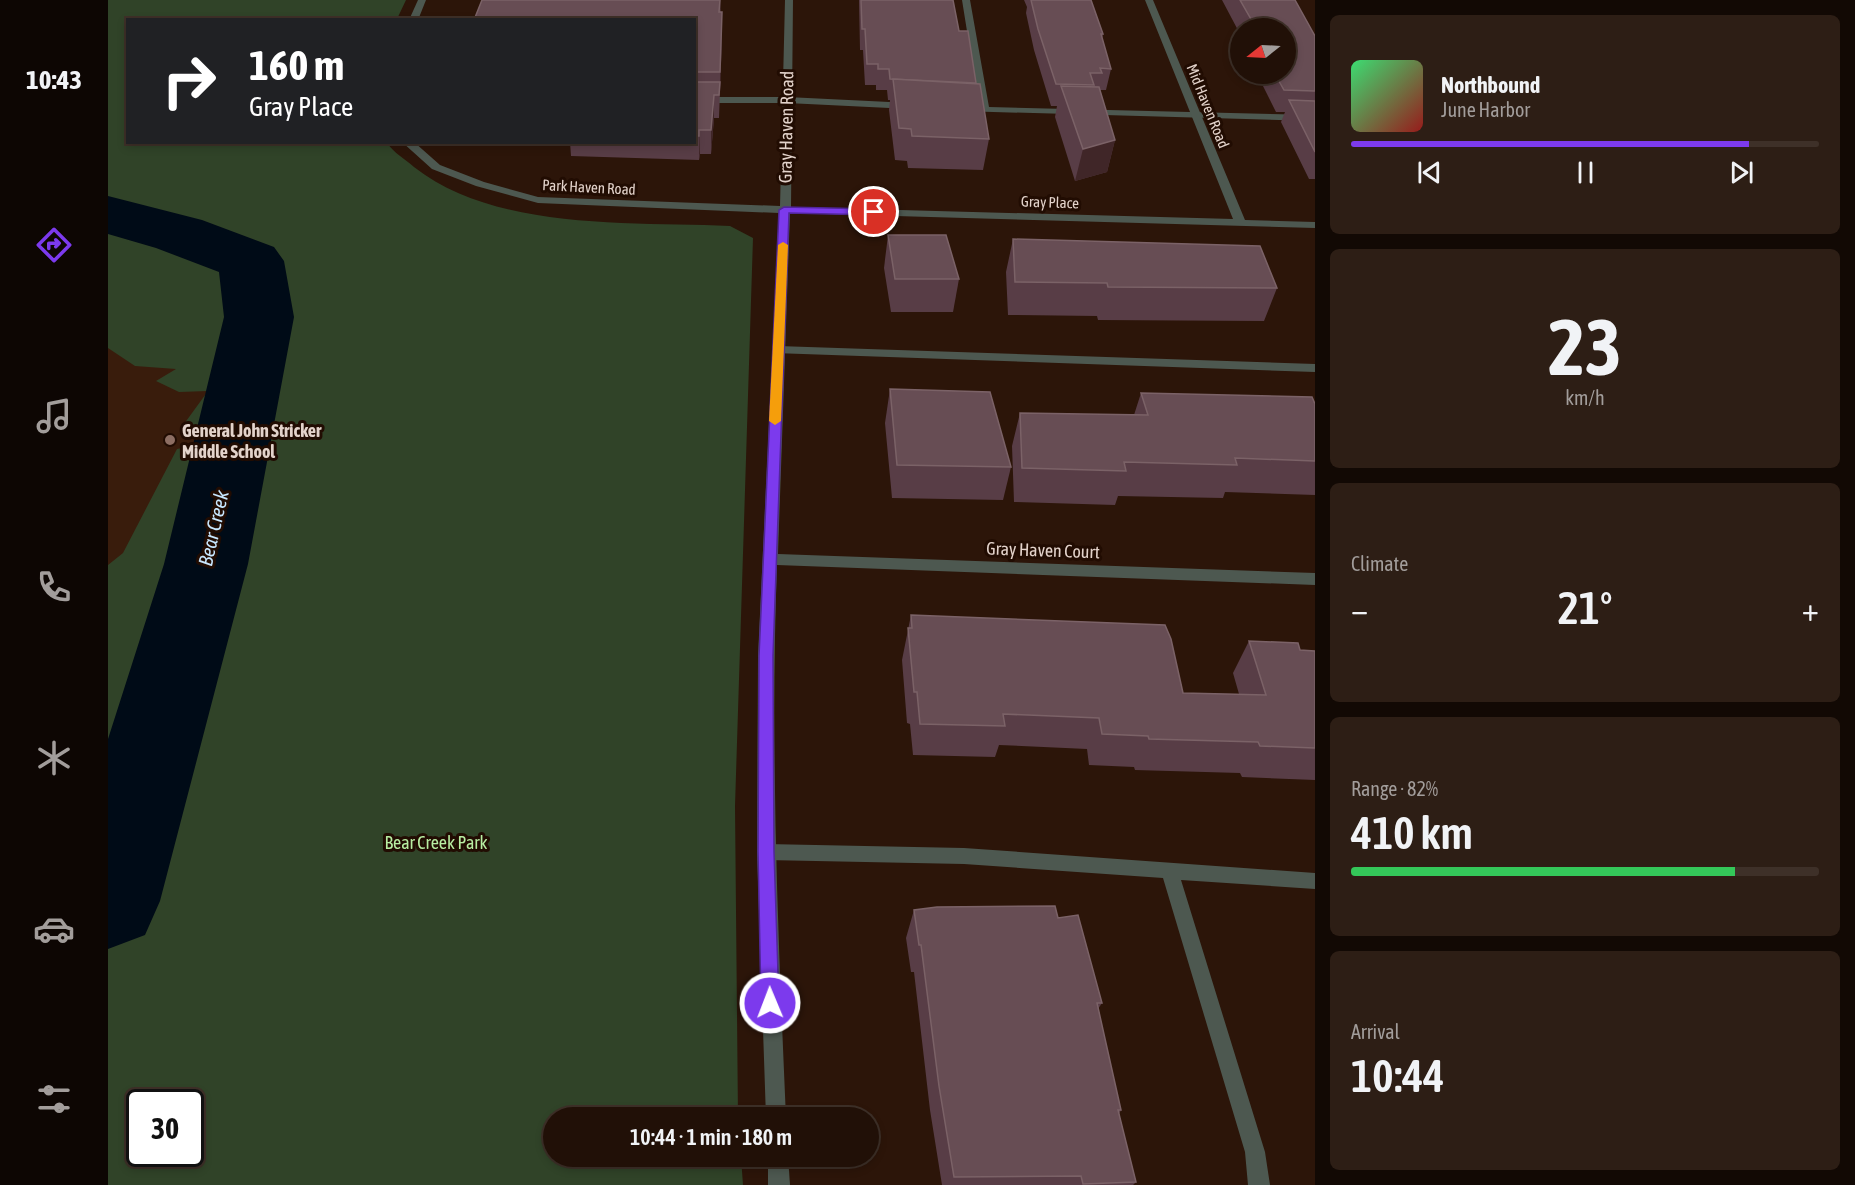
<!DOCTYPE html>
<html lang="en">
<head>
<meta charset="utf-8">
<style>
  body { margin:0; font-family:"Asap Condensed",sans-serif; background:#2d1e15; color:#f1f3f6; height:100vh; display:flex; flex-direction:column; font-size:22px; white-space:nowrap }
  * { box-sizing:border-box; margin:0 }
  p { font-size:20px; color:#a29d9b }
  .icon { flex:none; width:33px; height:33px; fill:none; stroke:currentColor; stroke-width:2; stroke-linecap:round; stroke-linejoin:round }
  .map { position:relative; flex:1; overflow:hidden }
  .sheet { display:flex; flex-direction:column; gap:15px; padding:15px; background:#120904; width:540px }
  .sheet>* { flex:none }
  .banner { position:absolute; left:18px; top:18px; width:570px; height:126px; border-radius:0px; box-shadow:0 3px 9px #0003,0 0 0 2px #3e3028; background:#202124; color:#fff; overflow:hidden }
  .needle { width:39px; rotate:252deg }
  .controls { position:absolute; left:1122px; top:18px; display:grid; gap:12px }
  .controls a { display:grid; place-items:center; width:66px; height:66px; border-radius:50%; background:#211007; box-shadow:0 3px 9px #0003,0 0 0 2px #3e3028; font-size:30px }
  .speed { position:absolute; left:18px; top:1089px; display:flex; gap:12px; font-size:30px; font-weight:700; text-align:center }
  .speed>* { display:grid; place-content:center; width:78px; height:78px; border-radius:50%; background:#211007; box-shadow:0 3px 9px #0003,0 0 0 2px #3e3028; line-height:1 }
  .speed .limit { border:3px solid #111; border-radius:9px; background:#fff; color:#111 }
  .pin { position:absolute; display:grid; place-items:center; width:51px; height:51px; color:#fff; margin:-26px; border:3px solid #fff; border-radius:50%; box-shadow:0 2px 6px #0007 }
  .me { position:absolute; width:66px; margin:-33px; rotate:359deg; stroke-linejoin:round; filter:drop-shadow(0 0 4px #0008) }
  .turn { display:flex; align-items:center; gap:21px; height:126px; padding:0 24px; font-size:27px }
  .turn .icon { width:78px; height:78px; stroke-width:2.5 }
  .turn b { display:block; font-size:42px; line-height:51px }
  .big { font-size:45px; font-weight:600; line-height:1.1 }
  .sheet .card { flex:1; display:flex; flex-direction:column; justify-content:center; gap:9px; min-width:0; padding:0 21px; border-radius:9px; background:#2d1e15 }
  .sheet .dial { align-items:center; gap:0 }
  .dial b { font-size:78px; line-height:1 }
  .song { display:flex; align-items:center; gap:18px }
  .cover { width:72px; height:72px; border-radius:9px; background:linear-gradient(135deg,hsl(140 70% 55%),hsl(0 70% 35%)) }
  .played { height:6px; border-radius:3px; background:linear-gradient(90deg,#7c3aed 85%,#3e3028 85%) }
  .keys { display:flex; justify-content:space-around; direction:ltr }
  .heat { display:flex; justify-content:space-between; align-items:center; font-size:33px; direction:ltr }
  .charge { height:9px; border-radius:4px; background:linear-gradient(90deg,#34c759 82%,#3e3028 0) }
  .trip { position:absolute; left:435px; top:1107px; width:336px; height:60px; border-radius:30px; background:#211007; box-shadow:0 3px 9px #0003,0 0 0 2px #3e3028; font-weight:600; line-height:60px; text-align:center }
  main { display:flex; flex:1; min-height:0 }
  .dock { display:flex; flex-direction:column; width:108px; justify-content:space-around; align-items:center; background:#0d0603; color:#a29d9b }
  .dock .icon { width:42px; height:42px }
  .dock .on { color:#7c3aed }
  .dock b { font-size:27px; color:#f1f3f6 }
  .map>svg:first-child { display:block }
  .built { fill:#391c0c }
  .green { fill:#304328; fill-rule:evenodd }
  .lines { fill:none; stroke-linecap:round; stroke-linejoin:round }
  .river { fill:#000b17; fill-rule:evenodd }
  .service { fill:#4d5850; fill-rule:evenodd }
  .minor { fill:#4d5850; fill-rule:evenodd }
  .wall { fill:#583d46 }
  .shaded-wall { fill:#402628 }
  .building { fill:#674d54; stroke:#7b6267; stroke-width:1.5 }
  .route { fill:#7c3aed; stroke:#51269a; stroke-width:1.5 }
  .slow { fill:#f59e0b }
  .education-dot { fill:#8d6e63; stroke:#210c02; stroke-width:2 }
  .labels { text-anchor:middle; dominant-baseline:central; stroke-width:6; stroke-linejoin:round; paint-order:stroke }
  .far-street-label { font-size:15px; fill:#e3d3cb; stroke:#210c02 }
  .street-label { font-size:18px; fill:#e3d3cb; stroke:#210c02 }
  .poi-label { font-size:18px; font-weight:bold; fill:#e3d3cb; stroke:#210c02; text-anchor:start }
  .park-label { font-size:18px; fill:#b8eea2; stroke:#210c02 }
  .water-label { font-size:20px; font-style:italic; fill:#c8e7ff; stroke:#210c02 }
</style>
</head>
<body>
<main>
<nav class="dock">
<b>10:43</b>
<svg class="icon on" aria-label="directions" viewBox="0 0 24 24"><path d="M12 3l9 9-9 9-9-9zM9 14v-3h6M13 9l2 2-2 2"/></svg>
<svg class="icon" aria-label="music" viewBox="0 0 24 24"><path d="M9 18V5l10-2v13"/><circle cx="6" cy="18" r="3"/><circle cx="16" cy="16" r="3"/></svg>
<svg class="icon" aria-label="phone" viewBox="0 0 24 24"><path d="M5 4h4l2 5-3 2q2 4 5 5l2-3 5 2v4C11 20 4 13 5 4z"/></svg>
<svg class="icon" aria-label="climate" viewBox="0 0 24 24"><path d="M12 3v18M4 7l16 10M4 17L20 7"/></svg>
<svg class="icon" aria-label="car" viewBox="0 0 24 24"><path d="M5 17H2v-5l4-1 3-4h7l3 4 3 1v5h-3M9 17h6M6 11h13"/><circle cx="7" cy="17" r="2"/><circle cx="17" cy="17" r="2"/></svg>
<svg class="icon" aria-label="filters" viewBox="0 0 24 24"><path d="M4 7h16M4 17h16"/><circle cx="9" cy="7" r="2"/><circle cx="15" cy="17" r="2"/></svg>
</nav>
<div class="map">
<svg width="1207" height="1185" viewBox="0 0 1207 1185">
  <rect width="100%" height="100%" fill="#2c1509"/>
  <!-- built -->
  <path class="built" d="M 0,215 L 151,317 L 98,564 L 0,901 Z"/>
  <!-- green -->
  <path class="green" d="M 0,0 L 298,0 L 289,19 L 20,20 L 20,142 L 279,143 C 286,153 297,159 306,167 C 387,231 524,222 622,226 L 645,238 L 627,806 L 630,1117 L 446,1118 L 446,1156 L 633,1157 L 635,1185 L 0,1185 L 0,565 L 15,553 L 69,449 L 125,437 L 129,419 L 87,428 L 76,424 L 100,391 L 71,392 L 48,381 L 68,369 L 27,366 L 0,348 ZM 82,1102 L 82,1154 L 32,1154 L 32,1102 Z"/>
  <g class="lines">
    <!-- river -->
    <path class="river" d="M 0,196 L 94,220 L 166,247 L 176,261 L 186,317 L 140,564 L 52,901 L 37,935 L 0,949 L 0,739 L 56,564 L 116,317 L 111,272 L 48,248 L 0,234 Z"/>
    <!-- service -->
    <g class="service">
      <path d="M 854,0 L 862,0 L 881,107 L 1207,115 L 1207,121 L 852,111 L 852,107 L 871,106 Z"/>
      <path d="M 586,97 L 679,97 L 802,103 L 807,106 L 802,109 L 679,103 L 586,103 Z"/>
      <path d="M 670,346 L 1207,364 L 1207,372 L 666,353 L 664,350 Z"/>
      <path d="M 658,844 L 856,848 L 1207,873 L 1207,889 L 1073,880 L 1157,1152 L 1162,1185 L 1140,1185 L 1137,1152 L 1055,878 L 856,864 L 658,860 L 652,858 L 649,852 L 652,846 Z"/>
    </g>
    <!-- minor -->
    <g class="minor">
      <path d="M 310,0 L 318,0 L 310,20 L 301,20 Z"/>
      <path d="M 677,0 L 685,0 L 683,207 L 1125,219 L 1037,0 L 1045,0 L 1137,220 L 1207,222 L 1207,228 L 682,213 L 670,554 L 1207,573 L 1207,585 L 669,565 C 662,749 670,933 678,1118 L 658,1118 L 649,852 L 650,656 L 671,213 L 430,203 L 368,186 L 324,169 L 294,142 L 306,142 L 332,165 L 376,182 L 430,197 L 672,206 Z"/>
      <path d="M 660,1156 L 680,1156 L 682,1185 L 660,1185 Z"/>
    </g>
  </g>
  <!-- wall -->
  <g class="wall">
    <path d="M 612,0 L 614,35 L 611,118 L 606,118 L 603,154 L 592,154 L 591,160 L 463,156 L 462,142 L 586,142 L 586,20 Z"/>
    <path d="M 751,0 L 845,0 L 851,31 L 868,83 L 881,139 L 875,170 L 800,168 L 799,161 L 787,160 L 781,110 L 782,100 L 780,100 L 779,90 L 768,90 L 768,85 L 757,85 L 755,50 L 752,50 Z"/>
    <path d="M 916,0 L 983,0 L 995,34 L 994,39 L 1003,69 L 998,90 L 992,90 L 1007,140 L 999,172 L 967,181 L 947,117 L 949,106 L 943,106 L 926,50 L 918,13 L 919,7 Z"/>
    <path d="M 1114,0 L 1187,0 L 1207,36 L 1207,179 L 1201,179 L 1173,122 L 1177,112 L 1168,112 L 1149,74 L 1178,74 L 1178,28 L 1132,28 L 1132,34 Z"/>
    <path d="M 780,235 L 851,279 L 845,312 L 783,312 L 776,268 Z"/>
    <path d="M 905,239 L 1169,288 L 1156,321 L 990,320 L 989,316 L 900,315 L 898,272 Z"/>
    <path d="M 782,389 L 903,467 L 895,500 L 784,498 L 777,423 Z"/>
    <path d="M 1033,393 L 1207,404 L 1207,495 L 1117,492 L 1115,498 L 1010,496 L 1007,505 L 906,502 L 904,446 L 912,413 L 1026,415 Z"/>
    <path d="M 803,615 L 1075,693 L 1131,694 L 1125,673 L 1141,641 L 1192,650 L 1207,651 L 1207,780 L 1134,777 L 1132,773 L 1027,770 L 1026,767 L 981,765 L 979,749 L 891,745 L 887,757 L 805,755 L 802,724 L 799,723 L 794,660 Z"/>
    <path d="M 806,910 L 950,918 L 994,1003 L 990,1009 L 1013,1110 L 1011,1114 L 1028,1182 L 1025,1185 L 834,1185 L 822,1110 L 806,972 L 803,972 L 798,938 Z"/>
  </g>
  <!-- shaded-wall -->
  <g class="shaded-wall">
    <path d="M 614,12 L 614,35 L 612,95 L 612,72 Z"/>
    <path d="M 606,95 L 606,118 L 603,154 L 603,130 Z"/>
    <path d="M 591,130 L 592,154 L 591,160 Z"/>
    <path d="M 1007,140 L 999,172 L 967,181 L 975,149 Z"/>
  </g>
  <!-- building -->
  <g class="building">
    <path d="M 374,0 L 612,0 L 611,12 L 614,12 L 612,72 L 586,72 L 586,20 L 366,20 Z"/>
    <path d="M 753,0 L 845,0 L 851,31 L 860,31 L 868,83 L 782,79 L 781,69 L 770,69 L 770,64 L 759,64 L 757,29 L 754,29 Z"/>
    <path d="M 923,0 L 983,0 L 995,34 L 993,34 L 1003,69 L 992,68 L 994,73 L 982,73 L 986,85 L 948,84 L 930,29 Z"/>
    <path d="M 1132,0 L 1187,0 L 1207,36 L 1207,91 L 1176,90 L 1167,74 L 1178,74 L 1178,28 L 1145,28 L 1141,21 L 1144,21 Z"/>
    <path d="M 785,79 L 872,84 L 881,139 L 804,136 L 803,129 L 791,128 Z"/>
    <path d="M 586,82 L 612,82 L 611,95 L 606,95 L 603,130 L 591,130 L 591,136 L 586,136 Z"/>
    <path d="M 953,86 L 991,87 L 1007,140 L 975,149 Z"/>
    <path d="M 1181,100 L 1207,101 L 1207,152 Z"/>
    <path d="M 780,235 L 838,235 L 851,279 L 787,279 Z"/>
    <path d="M 905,239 L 1152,246 L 1169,288 L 1000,287 L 999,283 L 907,282 Z"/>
    <path d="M 782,389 L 882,392 L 903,467 L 789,465 Z"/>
    <path d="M 1033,393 L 1204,397 L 1207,404 L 1207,461 L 1127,458 L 1129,465 L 1016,462 L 1018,471 L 914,468 L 912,413 L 1040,415 Z"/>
    <path d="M 803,615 L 1057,625 L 1063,639 L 1075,693 L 1158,695 L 1141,641 L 1190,643 L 1192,650 L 1207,651 L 1207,748 L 1152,746 L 1150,742 L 1041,739 L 1040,736 L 994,734 L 991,718 L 895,714 L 897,726 L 812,724 L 809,692 L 806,692 L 800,628 L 804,628 Z"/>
    <path d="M 947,906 L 950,918 L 970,915 L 994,1003 L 989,1003 L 1013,1110 L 1010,1110 L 1028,1182 L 975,1184 L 973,1176 L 846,1177 L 831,1086 L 813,945 L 811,945 L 806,910 L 829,907 Z"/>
  </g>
  <!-- route -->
  <path class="route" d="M 676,207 L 766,209 L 771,212 L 766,215 L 681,213 L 665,656 L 666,852 L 671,1003 L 668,1009 L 662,1011 L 656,1009 L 653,1003 L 650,852 L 651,656 L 671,210 Z"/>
  <!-- slow -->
  <path class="slow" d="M 675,242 L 680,245 L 673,421 L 667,425 L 661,421 L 670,245 Z"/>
  <!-- markers -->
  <circle class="education-dot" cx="62" cy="440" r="6"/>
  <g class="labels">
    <!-- far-street labels -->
    <g class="far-street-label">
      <text transform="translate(1100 106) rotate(68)">Mid Haven Road</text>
      <text transform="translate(481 187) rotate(3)">Park Haven Road</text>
      <text transform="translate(942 202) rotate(2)">Gray Place</text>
    </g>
    <!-- street labels -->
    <g class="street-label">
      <text transform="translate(678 127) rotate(-89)">Gray Haven Road</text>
      <text transform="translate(935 550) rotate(2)">Gray Haven Court</text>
    </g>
    <!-- poi labels -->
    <g class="poi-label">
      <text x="74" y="430">General John Stricker<tspan x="74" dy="21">Middle School</tspan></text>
    </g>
    <!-- park labels -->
    <g class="park-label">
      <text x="328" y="842">Bear Creek Park</text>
    </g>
    <!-- water labels -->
    <g class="water-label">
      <text transform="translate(105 528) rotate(-77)">Bear Creek</text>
    </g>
  </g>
</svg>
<div class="controls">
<a><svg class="needle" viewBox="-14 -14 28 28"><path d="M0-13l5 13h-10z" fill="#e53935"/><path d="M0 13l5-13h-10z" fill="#a29d9b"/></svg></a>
</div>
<div class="speed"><div class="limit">30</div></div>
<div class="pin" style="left:766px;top:212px;background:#d93025"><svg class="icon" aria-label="arrive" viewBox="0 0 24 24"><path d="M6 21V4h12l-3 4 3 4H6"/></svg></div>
<svg class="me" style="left:662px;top:1003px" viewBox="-20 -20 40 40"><circle r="17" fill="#7c3aed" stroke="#fff" stroke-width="3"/><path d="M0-11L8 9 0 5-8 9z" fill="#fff"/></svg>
<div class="trip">10:44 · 1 min · 180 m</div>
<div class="banner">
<div class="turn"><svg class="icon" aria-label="right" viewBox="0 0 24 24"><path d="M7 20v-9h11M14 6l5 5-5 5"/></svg><div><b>160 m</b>Gray Place</div></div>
</div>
</div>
<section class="sheet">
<div class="card">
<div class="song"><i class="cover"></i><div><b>Northbound</b><p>June Harbor</p></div></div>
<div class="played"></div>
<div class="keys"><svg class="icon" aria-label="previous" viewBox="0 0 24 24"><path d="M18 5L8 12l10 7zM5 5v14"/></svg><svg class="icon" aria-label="pause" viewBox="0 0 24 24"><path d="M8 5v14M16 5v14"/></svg><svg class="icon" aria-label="next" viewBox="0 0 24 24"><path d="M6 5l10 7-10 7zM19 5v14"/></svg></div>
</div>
<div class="card dial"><b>23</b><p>km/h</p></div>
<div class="card"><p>Climate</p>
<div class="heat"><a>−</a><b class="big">21°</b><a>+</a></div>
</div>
<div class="card"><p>Range · 82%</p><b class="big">410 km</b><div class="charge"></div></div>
<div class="card"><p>Arrival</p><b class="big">10:44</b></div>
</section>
</main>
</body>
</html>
